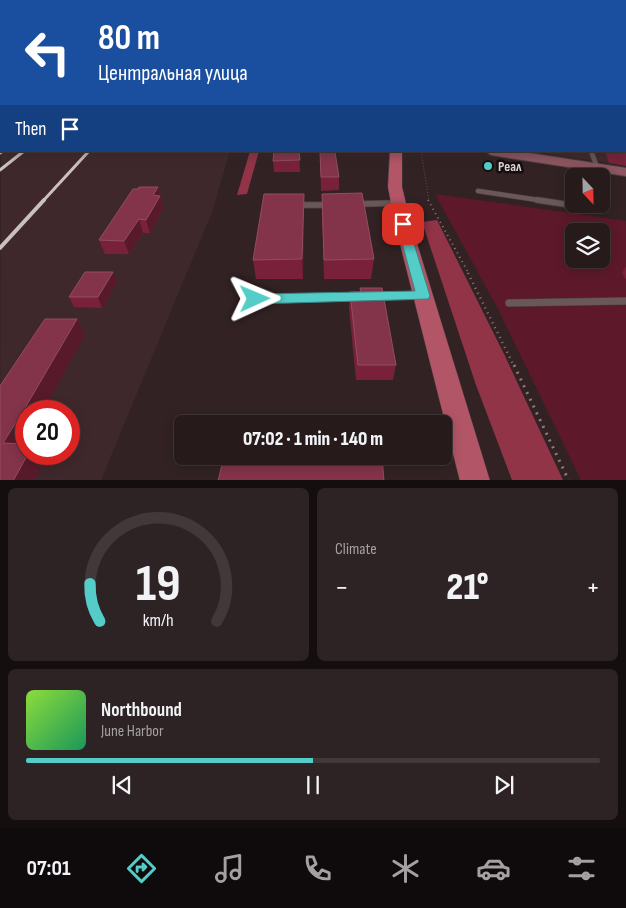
<!DOCTYPE html>
<html lang="en">
<head>
<meta charset="utf-8">
<style>
  body { margin:0; font-family:"Sofia Sans Condensed",sans-serif; background:#2e2324; color:#f1f3f6; height:100vh; display:flex; flex-direction:column; font-size:19px; white-space:nowrap }
  * { box-sizing:border-box; margin:0 }
  p { font-size:16px; color:#a4a1a3 }
  .icon { flex:none; width:28px; height:28px; fill:none; stroke:currentColor; stroke-width:2; stroke-linecap:round; stroke-linejoin:round }
  .map { position:relative; height:480px; overflow:hidden }
  .drawer { display:flex; flex-direction:column; gap:8px; padding:8px; background:#150e0f; flex:1 }
  .drawer>* { flex:none }
  .guide { position:absolute; left:0px; top:0px; width:626px; height:152px; box-shadow:0 2px 12px #0003,0 0 0 1px #42383a; background:#1a4fa0; color:#fff; overflow:hidden }
  .needle { width:32px; rotate:158deg }
  .fabs { position:absolute; left:565px; top:168px; display:grid; gap:10px }
  .fabs a { display:grid; place-items:center; width:45px; height:45px; border-radius:8px; background:#261a1b; box-shadow:0 2px 12px #0003,0 0 0 1px #42383a; font-size:25px }
  .speed { position:absolute; left:15px; top:400px; display:flex; gap:10px; font-size:25px; font-weight:700; text-align:center }
  .speed>* { display:grid; place-content:center; width:65px; height:65px; border-radius:50%; background:#261a1b; box-shadow:0 2px 12px #0003,0 0 0 1px #42383a; line-height:1 }
  .speed .limit { border:8px solid #d22; background:#fff; color:#111 }
  .pin { position:absolute; display:grid; place-items:center; width:42px; height:42px; color:#fff; margin:-21px; border-radius:10px; box-shadow:0 2px 8px #0006 }
  .me { position:absolute; width:55px; margin:-28px; rotate:89deg; stroke-linejoin:round; filter:drop-shadow(0 0 4px #0008) }
  .turn { display:flex; align-items:center; gap:18px; height:105px; padding:0 15px; font-size:22px }
  .turn .icon { width:65px; height:65px; stroke-width:2.5 }
  .turn b { display:block; font-size:35px; line-height:42px }
  .then { display:flex; align-items:center; height:48px; padding:0 15px; background:#0003; gap:10px; font-size:19px }
  .big { font-size:38px; font-weight:800; line-height:1.1 }
  .drawer .tile { flex:1; display:flex; flex-direction:column; justify-content:center; gap:8px; min-width:0; padding:0 18px; border-radius:8px; background:#2e2324 }
  .drawer .dial { align-items:center; gap:0 }
  .dial svg { height:130px; overflow:visible; fill:none; stroke:#42383a; stroke-width:7; stroke-linecap:round; text-anchor:middle }
  .dial text { fill:#f1f3f6; stroke:none }
  .song { display:flex; align-items:center; gap:15px }
  .cover { width:60px; height:60px; border-radius:8px; background:linear-gradient(135deg,hsl(90 70% 55%),hsl(150 70% 35%)) }
  .played { height:5px; border-radius:2px; background:linear-gradient(90deg,#54cdc8 50%,#42383a 50%) }
  .keys { display:flex; justify-content:space-around; direction:ltr }
  .heat { display:flex; justify-content:space-between; align-items:center; font-size:28px; direction:ltr }
  .drawer .tiles { flex:1; display:grid; gap:8px; grid-template-columns:1fr 1fr }
  .tile:last-child { grid-column:span 2 }
  .trip { position:absolute; left:174px; top:415px; width:278px; height:50px; border-radius:8px; background:#261a1b; box-shadow:0 2px 12px #0003,0 0 0 1px #42383a; font-weight:800; line-height:50px; text-align:center }
  .dock { display:flex; height:80px; justify-content:space-around; align-items:center; background:#0f0a0b; color:#a4a1a3 }
  .dock .icon { width:35px; height:35px }
  .dock .selected { color:#54cdc8 }
  .dock b { font-size:22px; color:#f1f3f6 }
  .map>svg:first-child { display:block }
  .built { fill:#3f282b; fill-rule:evenodd }
  .green { fill:#5d1929; fill-rule:evenodd }
  .forest { fill:#913447 }
  .lines { fill:none; stroke-linecap:round; stroke-linejoin:round }
  .lane-far2-casing { stroke:#4c3f41; stroke-width:5.5 }
  .lane-far1-casing { stroke:#4c3f41; stroke-width:7 }
  .lane-casing { stroke:#4c3f41; stroke-width:8 }
  .street-casing { stroke:#4c3f41; stroke-width:1 }
  .secondary-casing { stroke:#4c3f41; stroke-width:2 }
  .primary-casing { stroke:#4c3f41; stroke-width:1 }
  .path-far3 { stroke:#8a7c7e; stroke-width:1; stroke-dasharray:0.5 2.5; stroke-linecap:butt }
  .path-far2 { stroke:#8a7c7e; stroke-width:2; stroke-dasharray:1 4; stroke-linecap:butt }
  .path-far1 { stroke:#8a7c7e; stroke-width:2.5; stroke-dasharray:1 4.5; stroke-linecap:butt }
  .path { stroke:#8a7c7e; stroke-width:3; stroke-dasharray:2 5.5; stroke-linecap:butt }
  .lane-far2 { stroke:#695759; stroke-width:4.5 }
  .lane-far1 { stroke:#695759; stroke-width:5.5 }
  .lane { stroke:#695759; stroke-width:7 }
  .street { fill:#695759; fill-rule:evenodd }
  .secondary { fill:#8d5660; fill-rule:evenodd }
  .primary { fill:#b25567; fill-rule:evenodd }
  .rail-far1 { stroke:#cbc0c1; stroke-width:3 }
  .rail { stroke:#cbc0c1; stroke-width:4 }
  .wall { fill:#79213a }
  .shaded-wall { fill:#581a2a }
  .building { fill:#84344a; stroke:#924d60 }
  .route { fill:#54cdc8; stroke:#378582 }
  .poi-dot { fill:#54cdc8; stroke:#150e0f; stroke-width:2 }
  .labels { text-anchor:middle; dominant-baseline:central; stroke-width:5; stroke-linejoin:round; paint-order:stroke }
  .far-poi-label { font-size:14px; font-weight:bold; fill:#ded3d4; stroke:#150e0f; text-anchor:start }
</style>
</head>
<body>
<div class="map">
<svg width="626" height="481" viewBox="0 0 626 481">
  <rect width="100%" height="100%" fill="#322224"/>
  <!-- built -->
  <g class="built">
    <path d="M 625,96 L 626,166 L 531,151 L 625,151 Z"/>
    <path d="M 1,136 L 1,151 L 230,151 L 212,212 L 101,480 L 0,480 ZM 26,411 L 69,411 L 69,454 L 26,454 Z"/>
  </g>
  <!-- green -->
  <path class="green" d="M 435,194 L 626,221 L 626,480 L 581,480 L 498,309 ZM 574,231 L 601,231 L 601,259 L 574,259 Z"/>
  <!-- forest -->
  <g class="forest">
    <path d="M 250,151 L 259,151 L 247,194 L 237,195 Z"/>
    <path d="M 437,220 L 505,356 L 563,480 L 512,480 L 476,385 L 422,222 Z"/>
  </g>
  <g class="lines">
    <defs>
      <g id="lane-far2">
        <path d="M 591,151 L 597,167"/>
        <path d="M 576,164 L 576,176"/>
        <path d="M 478,191 L 545,201"/>
      </g>
      <g id="lane-far1">
        <path d="M 537,200 L 591,208"/>
        <path d="M 358,204 L 399,203"/>
        <path d="M 298,205 L 329,205"/>
      </g>
      <g id="lane">
        <path d="M 378,297 L 421,296"/>
        <path d="M 255,299 L 356,297"/>
        <path d="M 509,303 L 626,301"/>
      </g>
      <rect id="street" x="0" y="124" width="1" height="4"/>
      <path id="secondary" d="M 485,151 L 516,151 L 626,168 L 626,176 L 491,155 Z"/>
      <path id="primary" d="M 390,151 L 402,151 L 402,187 L 411,224 L 490,481 L 460,481 L 395,224 L 388,187 Z"/>
    </defs>
    <!-- lane-far2 casing -->
    <use href="#lane-far2" class="lane-far2-casing"/>
    <!-- lane-far1 casing -->
    <use href="#lane-far1" class="lane-far1-casing"/>
    <!-- lane casing -->
    <use href="#lane" class="lane-casing"/>
    <!-- street casing -->
    <use href="#street" class="street-casing"/>
    <!-- secondary casing -->
    <use href="#secondary" class="secondary-casing"/>
    <!-- primary casing -->
    <use href="#primary" class="primary-casing"/>
    <!-- path-far3 -->
    <path class="path-far3" d="M 421,151 L 429,201"/>
    <!-- path-far2 -->
    <path class="path-far2" d="M 428,200 L 469,274"/>
    <!-- path-far1 -->
    <path class="path-far1" d="M 468,273 L 514,366"/>
    <!-- path -->
    <path class="path" d="M 514,365 L 569,481"/>
    <!-- lane-far2 -->
    <use href="#lane-far2" class="lane-far2"/>
    <!-- lane-far1 -->
    <use href="#lane-far1" class="lane-far1"/>
    <!-- lane -->
    <use href="#lane" class="lane"/>
    <!-- street -->
    <use href="#street" class="street"/>
    <!-- secondary -->
    <use href="#secondary" class="secondary"/>
    <!-- primary -->
    <use href="#primary" class="primary"/>
    <!-- rail-far1 -->
    <g class="rail-far1">
      <path d="M 0,153 L 3,151"/>
      <path d="M 0,170 L 24,151"/>
      <path d="M 43,201 L 89,151"/>
    </g>
    <!-- rail -->
    <path class="rail" d="M 0,248 L 44,200"/>
  </g>
  <!-- wall -->
  <g class="wall">
    <path d="M 625,96 L 626,96 L 626,166 L 609,163 L 605,151 L 625,151 Z"/>
    <path d="M 299,151 L 300,172 L 274,172 L 273,161 Z"/>
    <path d="M 320,152 L 339,177 L 339,190 L 321,191 Z"/>
    <path d="M 158,187 L 163,208 L 150,233 L 143,233 L 129,254 L 105,254 L 99,240 Z"/>
    <path d="M 304,194 L 303,279 L 256,279 L 253,260 Z"/>
    <path d="M 322,194 L 374,259 L 371,279 L 324,279 L 322,212 Z"/>
    <path d="M 626,266 L 626,280 L 622,273 Z"/>
    <path d="M 117,282 L 102,308 L 74,307 L 69,297 Z"/>
    <path d="M 360,288 L 396,365 L 393,380 L 356,380 L 349,308 L 350,292 L 360,292 Z"/>
  </g>
  <!-- shaded-wall -->
  <g class="shaded-wall">
    <path d="M 158,187 L 163,208 L 150,233 L 146,220 L 153,195 Z"/>
    <path d="M 304,194 L 304,212 L 303,279 L 302,259 Z"/>
    <path d="M 139,219 L 143,233 L 129,254 L 124,241 Z"/>
    <path d="M 113,272 L 117,282 L 102,308 L 98,297 Z"/>
    <path d="M 77,319 L 85,335 L 43,411 L 26,411 L 26,441 L 16,458 L 3,443 Z"/>
    <path d="M 28,454 L 42,454 L 46,459 L 34,481 L 13,481 Z"/>
  </g>
  <!-- building -->
  <g class="building">
    <rect x="625" y="96" width="1" height="53"/>
    <path d="M 274,151 L 299,151 L 300,160 L 273,161 Z"/>
    <path d="M 320,152 L 335,152 L 339,177 L 321,177 Z"/>
    <path d="M 139,187 L 158,187 L 153,195 L 160,196 L 146,220 L 139,219 L 124,241 L 99,240 L 133,189 L 138,189 Z"/>
    <path d="M 362,193 L 374,259 L 324,260 L 322,194 Z"/>
    <path d="M 264,194 L 304,194 L 302,259 L 253,260 Z"/>
    <path d="M 85,272 L 113,272 L 98,297 L 69,297 Z"/>
    <path d="M 360,288 L 382,288 L 396,365 L 358,365 L 350,292 L 361,292 Z"/>
    <path d="M 45,319 L 77,319 L 25,408 L 3,443 L 26,444 L 26,454 L 28,454 L 13,481 L 0,481 L 0,386 Z"/>
    <path d="M 232,417 L 369,424 L 231,424 Z"/>
    <path d="M 224,456 L 382,456 L 384,481 L 218,481 Z"/>
  </g>
  <!-- sky -->
  <linearGradient id="sky" x2="0" y2="1"><stop stop-color="#1c1314"/><stop offset="0.59" stop-color="#494450"/><stop offset="1" stop-color="#494450" stop-opacity="0"/></linearGradient>
  <rect width="626" height="163" fill="url(#sky)"/>
  <!-- route -->
  <path class="route" d="M 403,221 L 408,224 L 430,296 L 428,299 L 255,304 L 251,302 L 249,299 L 251,295 L 255,294 L 415,291 L 397,224 Z"/>
  <!-- markers -->
  <circle class="poi-dot" cx="488" cy="166" r="5"/>
  <g class="labels">
    <!-- far-poi labels -->
    <g class="far-poi-label">
      <text x="498" y="166">Реал</text>
    </g>
  </g>
</svg>
<div class="fabs">
<a><svg class="needle" viewBox="-14 -14 28 28"><path d="M0-13l5 13h-10z" fill="#e53935"/><path d="M0 13l5-13h-10z" fill="#a4a1a3"/></svg></a>
<a><svg class="icon" aria-label="layers" viewBox="0 0 24 24"><path d="M12 4l9 5-9 5-9-5zM3 14l9 5 9-5"/></svg></a>
</div>
<div class="speed"><div class="limit">20</div></div>
<div class="pin" style="left:403px;top:224px;background:#d93025"><svg class="icon" aria-label="arrive" viewBox="0 0 24 24"><path d="M6 21V4h12l-3 4 3 4H6"/></svg></div>
<svg class="me" style="left:255px;top:299px" viewBox="-20 -20 40 40"><path d="M0-17L14 15 0 8-14 15z" fill="#54cdc8" stroke="#fff" stroke-width="4"/></svg>
<div class="trip">07:02 · 1 min · 140 m</div>
<div class="guide">
<div class="turn"><svg class="icon" aria-label="left" viewBox="0 0 24 24"><path d="M17 20v-9H6M10 6l-5 5 5 5"/></svg><div><b>80 m</b>Центральная улица</div></div>
<div class="then">Then<svg class="icon" aria-label="arrive" viewBox="0 0 24 24"><path d="M6 21V4h12l-3 4 3 4H6"/></svg></div>
</div>
</div>
<section class="drawer">
<div class="tiles">
<div class="tile dial"><svg viewBox="0 0 100 80">
<path d="M14 69A42 42 0 1 1 86 69"/>
<path d="M14 69A42 42 0 0 1 8 46" stroke="#54cdc8"/>
<text x="50" y="56" font-size="32" font-weight="700">19</text>
<text x="50" y="72" font-size="11">km/h</text>
</svg></div>
<div class="tile"><p>Climate</p>
<div class="heat"><a>−</a><b class="big">21°</b><a>+</a></div>
</div>
<div class="tile">
<div class="song"><i class="cover"></i><div><b>Northbound</b><p>June Harbor</p></div></div>
<div class="played"></div>
<div class="keys"><svg class="icon" aria-label="previous" viewBox="0 0 24 24"><path d="M18 5L8 12l10 7zM5 5v14"/></svg><svg class="icon" aria-label="pause" viewBox="0 0 24 24"><path d="M8 5v14M16 5v14"/></svg><svg class="icon" aria-label="next" viewBox="0 0 24 24"><path d="M6 5l10 7-10 7zM19 5v14"/></svg></div>
</div>
</div>
</section>
<nav class="dock">
<b>07:01</b>
<svg class="icon selected" aria-label="directions" viewBox="0 0 24 24"><path d="M12 3l9 9-9 9-9-9zM9 14v-3h6M13 9l2 2-2 2"/></svg>
<svg class="icon" aria-label="music" viewBox="0 0 24 24"><path d="M9 18V5l10-2v13"/><circle cx="6" cy="18" r="3"/><circle cx="16" cy="16" r="3"/></svg>
<svg class="icon" aria-label="phone" viewBox="0 0 24 24"><path d="M5 4h4l2 5-3 2q2 4 5 5l2-3 5 2v4C11 20 4 13 5 4z"/></svg>
<svg class="icon" aria-label="climate" viewBox="0 0 24 24"><path d="M12 3v18M4 7l16 10M4 17L20 7"/></svg>
<svg class="icon" aria-label="car" viewBox="0 0 24 24"><path d="M5 17H2v-5l4-1 3-4h7l3 4 3 1v5h-3M9 17h6M6 11h13"/><circle cx="7" cy="17" r="2"/><circle cx="17" cy="17" r="2"/></svg>
<svg class="icon" aria-label="filters" viewBox="0 0 24 24"><path d="M4 7h16M4 17h16"/><circle cx="9" cy="7" r="2"/><circle cx="15" cy="17" r="2"/></svg>
</nav>
</body>
</html>
